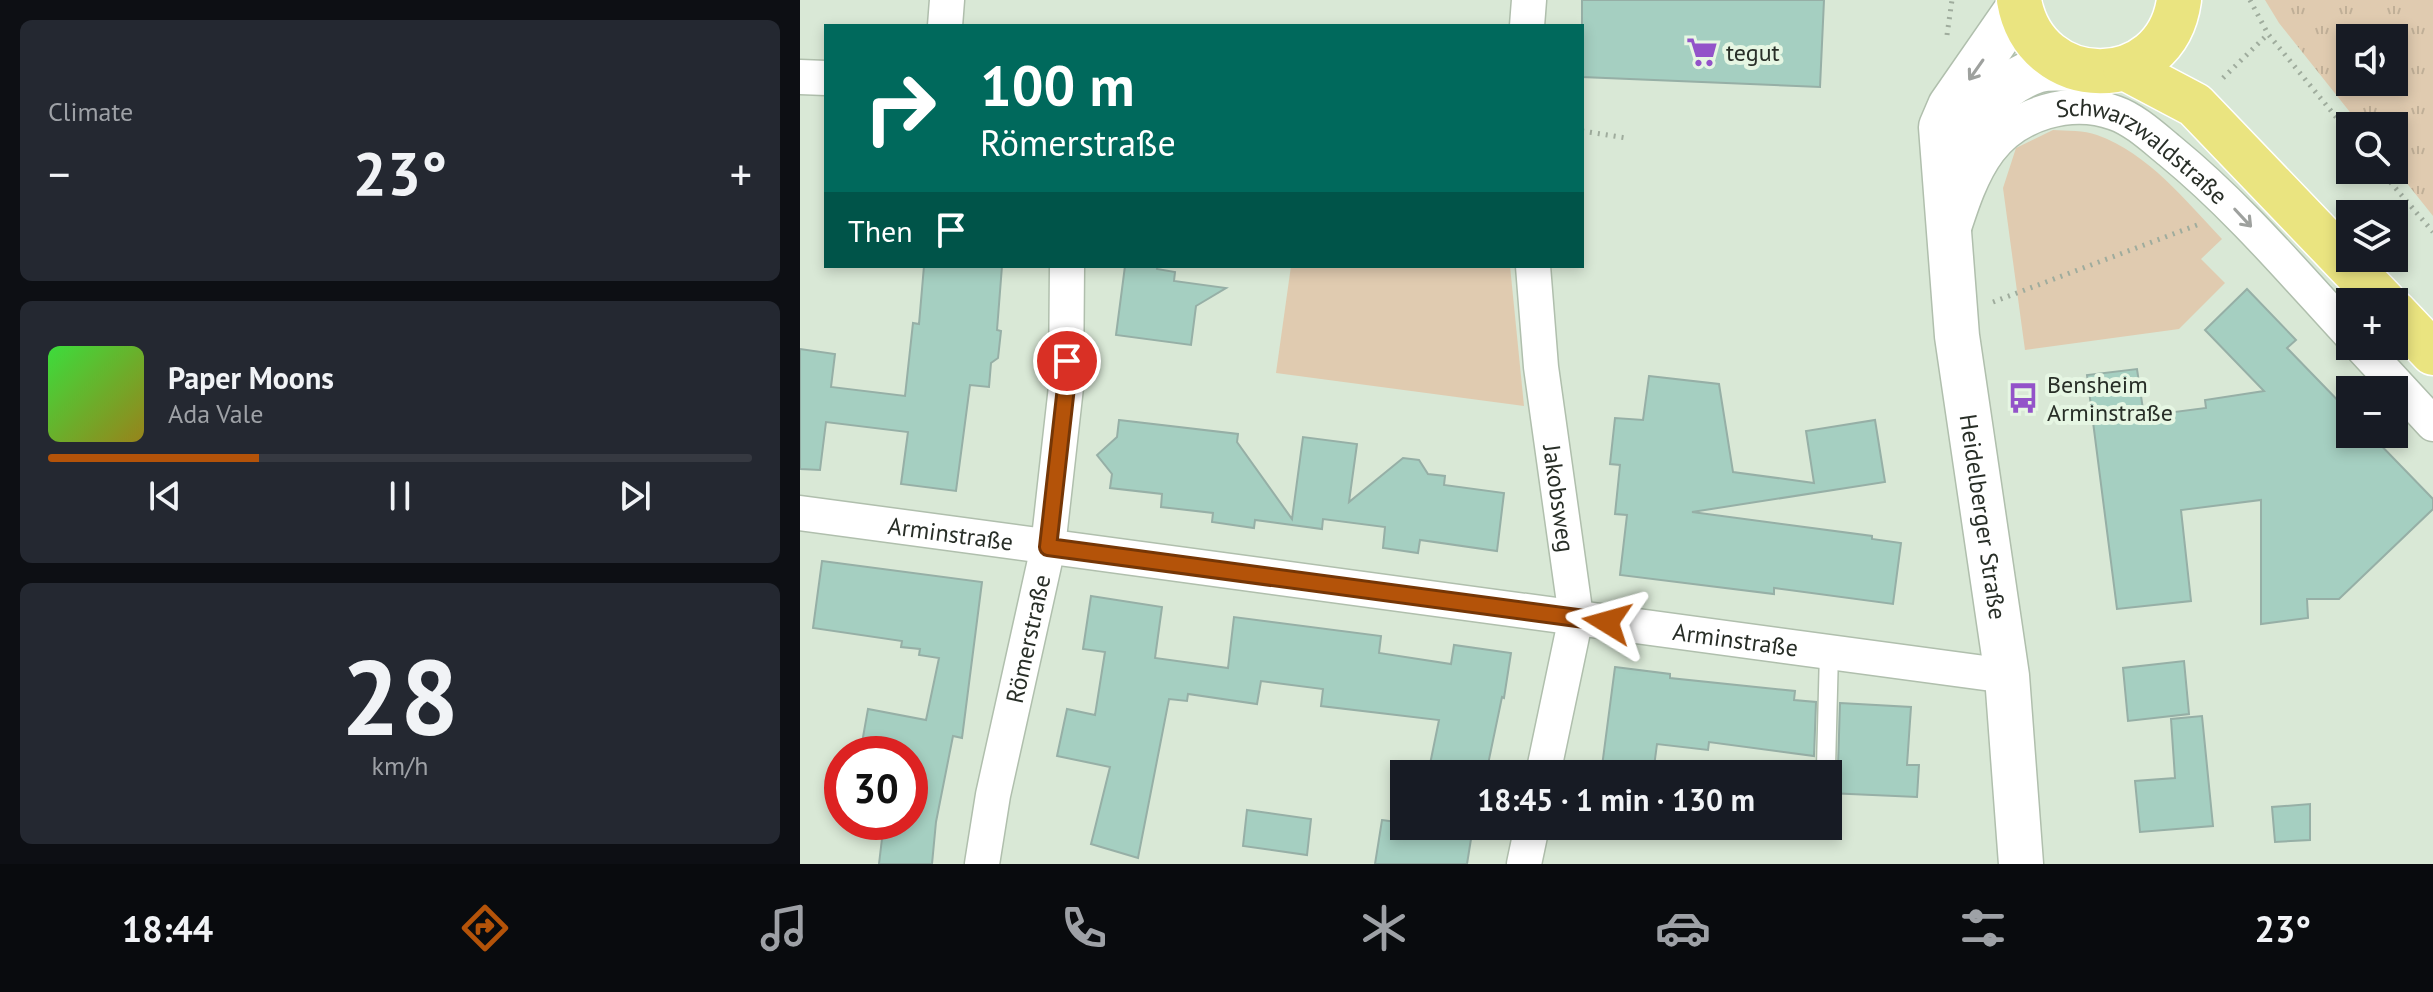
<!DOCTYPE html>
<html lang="en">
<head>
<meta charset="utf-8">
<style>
  body { margin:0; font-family:"PT Sans",sans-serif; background:#242831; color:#f1f3f6; height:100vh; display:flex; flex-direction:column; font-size:30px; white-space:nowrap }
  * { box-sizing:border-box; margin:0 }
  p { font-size:26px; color:#9ea1a6 }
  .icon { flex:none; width:44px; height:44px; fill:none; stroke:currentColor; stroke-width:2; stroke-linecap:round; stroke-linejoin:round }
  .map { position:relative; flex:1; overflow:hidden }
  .panel { display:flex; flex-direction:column; gap:20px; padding:20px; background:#0d0f14; width:800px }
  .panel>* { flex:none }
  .top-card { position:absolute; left:24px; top:24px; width:760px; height:244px; border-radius:0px; box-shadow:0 4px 12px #0003; background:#00695c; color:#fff; overflow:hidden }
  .buttons { position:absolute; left:1536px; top:24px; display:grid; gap:16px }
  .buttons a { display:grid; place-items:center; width:72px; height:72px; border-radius:0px; background:#171b24; box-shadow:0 4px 12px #0003; font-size:40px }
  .speed { position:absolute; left:24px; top:736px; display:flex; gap:16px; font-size:40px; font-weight:700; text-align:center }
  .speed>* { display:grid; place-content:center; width:104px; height:104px; border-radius:50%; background:#171b24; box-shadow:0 4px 12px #0003; line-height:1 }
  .speed .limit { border:12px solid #d22; background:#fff; color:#111 }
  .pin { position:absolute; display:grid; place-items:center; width:68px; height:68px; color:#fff; margin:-34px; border:4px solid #fff; border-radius:50%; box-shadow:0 2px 8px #0007 }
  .me { position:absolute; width:88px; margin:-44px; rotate:278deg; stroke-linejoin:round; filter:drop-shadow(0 0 6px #0008) }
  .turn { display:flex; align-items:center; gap:28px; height:168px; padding:0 24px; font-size:36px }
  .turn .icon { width:104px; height:104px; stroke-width:2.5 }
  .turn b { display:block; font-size:56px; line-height:68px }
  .then { display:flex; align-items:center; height:76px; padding:0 24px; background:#0003; gap:16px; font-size:30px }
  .big { font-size:60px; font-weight:700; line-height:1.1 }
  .panel .card { flex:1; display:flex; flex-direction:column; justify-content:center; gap:12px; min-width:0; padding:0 28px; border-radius:12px; background:#242831 }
  .panel .dial { align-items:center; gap:0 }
  .dial b { font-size:104px; line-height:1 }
  .song { display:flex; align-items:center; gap:24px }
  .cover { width:96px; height:96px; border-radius:12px; background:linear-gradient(135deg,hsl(120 70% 55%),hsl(50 70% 35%)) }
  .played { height:8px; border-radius:4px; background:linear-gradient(90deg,#b45309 30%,#363941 30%) }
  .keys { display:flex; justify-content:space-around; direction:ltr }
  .heat { display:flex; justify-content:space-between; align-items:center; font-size:44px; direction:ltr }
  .trip { position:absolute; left:590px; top:760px; width:452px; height:80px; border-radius:0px; background:#171b24; box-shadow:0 4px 12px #0003; font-weight:700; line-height:80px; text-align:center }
  .menu { display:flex; height:128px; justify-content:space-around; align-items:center; background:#090b0e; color:#9ea1a6 }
  .menu .icon { width:56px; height:56px }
  .menu .on { color:#b45309 }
  .menu b { font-size:36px; color:#f1f3f6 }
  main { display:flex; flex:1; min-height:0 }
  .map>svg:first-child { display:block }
  .grass { fill:url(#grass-tufts); fill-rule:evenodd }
  .green { fill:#e0cbb0 }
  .building { fill:#a5cfc1; stroke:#96afa6; stroke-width:2 }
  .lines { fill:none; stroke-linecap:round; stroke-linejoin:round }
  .service-casing { stroke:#b0bfad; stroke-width:21 }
  .minor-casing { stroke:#b0bfad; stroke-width:37 }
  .tertiary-casing { stroke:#b0bfad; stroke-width:47 }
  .primary-casing { stroke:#fff; stroke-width:47 }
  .path { stroke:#9fac9d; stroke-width:5; stroke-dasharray:2 6; stroke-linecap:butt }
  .service { stroke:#fff; stroke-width:18 }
  .minor { stroke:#fff; stroke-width:34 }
  .tertiary { stroke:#fff; stroke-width:44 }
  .primary { stroke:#eae480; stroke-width:44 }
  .oneway { stroke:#9ea19e }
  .route-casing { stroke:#753606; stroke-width:20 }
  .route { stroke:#b45309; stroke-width:14 }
  .labels { text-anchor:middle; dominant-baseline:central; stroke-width:8; stroke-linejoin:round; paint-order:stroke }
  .poi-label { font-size:24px; fill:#282e27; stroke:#e6f6e3; text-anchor:start }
  .street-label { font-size:24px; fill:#282e27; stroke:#e6f6e3 }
</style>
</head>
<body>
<main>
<section class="panel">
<div class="card"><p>Climate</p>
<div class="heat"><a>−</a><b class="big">23°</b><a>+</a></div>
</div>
<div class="card">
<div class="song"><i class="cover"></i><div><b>Paper Moons</b><p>Ada Vale</p></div></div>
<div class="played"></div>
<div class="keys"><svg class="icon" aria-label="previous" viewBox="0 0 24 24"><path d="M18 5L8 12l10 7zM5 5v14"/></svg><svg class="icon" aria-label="pause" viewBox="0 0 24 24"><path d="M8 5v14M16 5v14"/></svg><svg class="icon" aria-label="next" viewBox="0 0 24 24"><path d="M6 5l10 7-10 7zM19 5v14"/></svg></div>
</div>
<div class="card dial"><b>28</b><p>km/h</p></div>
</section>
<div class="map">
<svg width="1633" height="864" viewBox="0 0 1633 864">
  <defs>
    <pattern id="grass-tufts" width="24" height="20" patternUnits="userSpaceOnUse" patternTransform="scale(2)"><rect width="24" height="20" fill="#e0cbb0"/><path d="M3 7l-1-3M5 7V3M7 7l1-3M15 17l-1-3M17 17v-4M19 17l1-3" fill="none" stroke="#c0af97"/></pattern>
  </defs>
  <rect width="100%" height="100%" fill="#d9e8d6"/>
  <!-- grass -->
  <path class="grass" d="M 1465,0 L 1633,0 L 1633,216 L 1594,167 L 1594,126 L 1561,126 L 1479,23 ZM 1550,38 L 1594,38 L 1594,82 L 1550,82 Z"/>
  <!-- green -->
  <g class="green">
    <path d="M 1253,130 C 1267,131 1284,130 1297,135 C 1349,154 1385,200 1422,239 L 1401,259 L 1425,283 L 1379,329 L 1225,350 L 1203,188 L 1216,148 Z"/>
    <path d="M 491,266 L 710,266 L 724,406 L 476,373 Z"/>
  </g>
  <!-- building -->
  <g class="building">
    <path d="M 782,0 L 1024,0 L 1020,87 L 782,77 Z"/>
    <path d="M 124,266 L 202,266 L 197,330 L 201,331 L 198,358 L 191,363 L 189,387 L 170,385 L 156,491 L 101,484 L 108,432 L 26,422 L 20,470 L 0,469 L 0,349 L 35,354 L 31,387 L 105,396 L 113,323 L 119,324 Z"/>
    <path d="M 325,266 L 357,266 L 357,269 L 375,272 L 374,281 L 426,288 L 396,306 L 391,345 L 316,335 Z"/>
    <path d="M 1447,289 L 1496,340 L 1487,348 L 1550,413 L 1550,434 L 1570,434 L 1633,499 L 1633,509 L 1539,599 L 1507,599 L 1508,618 L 1461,624 L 1461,500 L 1381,510 L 1391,601 L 1317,609 L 1287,375 L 1337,369 L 1344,416 L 1406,408 L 1405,400 L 1464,391 L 1405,330 Z"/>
    <path d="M 849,376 L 919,384 L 933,472 L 1014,483 L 1006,431 L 1075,420 L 1085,482 L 892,512 L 1072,536 L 1072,539 L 1101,543 L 1093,604 L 974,588 L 974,594 L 820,575 L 827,515 L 815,514 L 820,465 L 810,464 L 815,418 L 843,420 Z"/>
    <path d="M 319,420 L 438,434 L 437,442 L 492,519 L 503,437 L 557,444 L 549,502 L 603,458 L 619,460 L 628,474 L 645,476 L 644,485 L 704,493 L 697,551 L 620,540 L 618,553 L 583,548 L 585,527 L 523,519 L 522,529 L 455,520 L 454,528 L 412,522 L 413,513 L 361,507 L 362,494 L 310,488 L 312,474 L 297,455 L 317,437 Z"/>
    <path d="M 22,561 L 182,582 L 162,738 L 153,736 L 136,822 L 132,864 L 79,864 L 84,822 L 110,822 L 110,754 L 60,754 L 68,709 L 126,720 L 139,658 L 119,655 L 120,649 L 101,647 L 102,641 L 13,628 Z"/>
    <path d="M 291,596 L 362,607 L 355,658 L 428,668 L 434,617 L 581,636 L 579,653 L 651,664 L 654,645 L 711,653 L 704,698 L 702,697 L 686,774 L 628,774 L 639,720 L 521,706 L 523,689 L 461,681 L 457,704 L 388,694 L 387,701 L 369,699 L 338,858 L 291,844 L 310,767 L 257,756 L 267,709 L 295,715 L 305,652 L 283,649 Z"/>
    <path d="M 1384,661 L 1389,714 L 1328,721 L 1323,668 Z"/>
    <path d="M 815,667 L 870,674 L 870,678 L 995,691 L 994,700 L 1016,702 L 1014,756 L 909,742 L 908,750 L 857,744 L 853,774 L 801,774 Z"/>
    <path d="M 1040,703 L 1111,707 L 1107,765 L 1119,765 L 1117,797 L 1028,793 L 1028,779 L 1036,774 L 1038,767 Z"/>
    <path d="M 1402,716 L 1413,826 L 1340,832 L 1335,781 L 1375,778 L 1371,719 Z"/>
    <path d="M 1510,804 L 1510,840 L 1475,842 L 1472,807 Z"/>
    <path d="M 447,810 L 511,819 L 507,855 L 443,846 Z"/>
    <path d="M 582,820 L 604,823 L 604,826 L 672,833 L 667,864 L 575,864 Z"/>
  </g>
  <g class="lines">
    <defs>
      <path id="service" d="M 1026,767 L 1029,652"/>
      <g id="minor">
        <path d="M 145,26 L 147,0"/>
        <path d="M 727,26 L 729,0"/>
        <path d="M 0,77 L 26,78"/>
        <path id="s1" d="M 1152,234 C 1161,206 1171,174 1189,150 C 1217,113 1271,97 1315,113 C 1335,120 1354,138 1370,151 C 1436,205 1492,271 1550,334"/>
        <path id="s2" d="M 733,266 L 741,367 L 776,617 L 743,774"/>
        <path d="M 1561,346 L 1633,424"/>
        <path id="s3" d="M 0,513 L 1207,676"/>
        <path id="s4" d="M 182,864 L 193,795 L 248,547 L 266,387 L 267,266"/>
        <path d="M 724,864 L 732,826"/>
      </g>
      <g id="tertiary">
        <path id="s5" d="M 1220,5 L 1150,106 L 1141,127 L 1157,336 L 1207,676 L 1221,864"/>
        <path d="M 1158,144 C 1176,113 1201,83 1236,71 C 1247,67 1263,69 1275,69"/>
      </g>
      <g id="primary">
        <path d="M 1219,0 C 1235,95 1366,95 1379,0"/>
        <path d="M 1325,68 L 1395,105 L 1584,302"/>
        <path d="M 1594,312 L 1633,353"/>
      </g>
    </defs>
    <!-- service casing -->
    <use href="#service" class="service-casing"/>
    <!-- minor casing -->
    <use href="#minor" class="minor-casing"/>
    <!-- tertiary casing -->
    <use href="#tertiary" class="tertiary-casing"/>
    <!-- primary casing -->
    <use href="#primary" class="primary-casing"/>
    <!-- path -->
    <g class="path">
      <path d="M 1450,0 L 1468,34 L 1550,134"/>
      <path d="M 1147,35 L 1152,0"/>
      <path d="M 1423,78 L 1468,34"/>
      <path d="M 782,131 L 826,138"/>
      <path d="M 1580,170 L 1633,232"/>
      <path d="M 1193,302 L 1397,225"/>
    </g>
    <!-- service -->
    <use href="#service" class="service"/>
    <!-- minor -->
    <use href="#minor" class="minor"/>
    <!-- tertiary -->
    <use href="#tertiary" class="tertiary"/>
    <!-- primary -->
    <use href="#primary" class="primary"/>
  </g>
  <!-- one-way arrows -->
  <defs><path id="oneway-shaft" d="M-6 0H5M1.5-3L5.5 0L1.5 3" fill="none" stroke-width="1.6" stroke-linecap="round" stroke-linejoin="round" transform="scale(2)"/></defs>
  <g class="oneway">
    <use href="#oneway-shaft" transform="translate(1176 70) rotate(125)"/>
    <use href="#oneway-shaft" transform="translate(1443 218) rotate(47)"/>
  </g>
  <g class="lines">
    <defs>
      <path id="route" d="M 267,361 L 266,387 L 248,547 L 807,622"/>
    </defs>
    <!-- route casing -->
    <use href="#route" class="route-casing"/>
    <!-- route -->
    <use href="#route" class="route"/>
  </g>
  <!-- icons -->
  <defs>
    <symbol id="supermarket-bare" viewBox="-9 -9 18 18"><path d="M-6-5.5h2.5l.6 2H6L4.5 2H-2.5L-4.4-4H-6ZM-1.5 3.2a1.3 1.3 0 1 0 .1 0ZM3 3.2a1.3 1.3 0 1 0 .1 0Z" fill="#9353c9" stroke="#e6f6e3" stroke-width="2.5" paint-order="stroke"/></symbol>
    <symbol id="bus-bare" viewBox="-9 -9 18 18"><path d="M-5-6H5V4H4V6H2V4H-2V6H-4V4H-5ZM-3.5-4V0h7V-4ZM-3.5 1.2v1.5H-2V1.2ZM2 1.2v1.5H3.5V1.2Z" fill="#9353c9" stroke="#e6f6e3" stroke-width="2.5" paint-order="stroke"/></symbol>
  </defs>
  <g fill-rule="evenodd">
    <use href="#supermarket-bare" x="880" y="30" width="44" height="44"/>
    <use href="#bus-bare" x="1201" y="376" width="44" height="44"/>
  </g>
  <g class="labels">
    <!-- poi labels -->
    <g class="poi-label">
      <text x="926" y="52">tegut</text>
      <text x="1247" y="384">Bensheim<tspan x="1247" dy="28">Arminstraße</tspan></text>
    </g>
    <!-- street labels -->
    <g class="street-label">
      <text stroke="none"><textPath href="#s1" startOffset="272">Schwarzwaldstraße</textPath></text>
      <text stroke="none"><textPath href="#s2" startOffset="234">Jakobsweg</textPath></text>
      <text stroke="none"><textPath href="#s5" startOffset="538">Heidelberger Straße</textPath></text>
      <text stroke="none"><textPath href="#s3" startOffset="152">Arminstraße</textPath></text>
      <text stroke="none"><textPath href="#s4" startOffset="230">Römerstraße</textPath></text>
      <text stroke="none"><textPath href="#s3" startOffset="944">Arminstraße</textPath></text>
    </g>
  </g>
</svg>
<div class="buttons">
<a><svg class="icon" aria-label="sound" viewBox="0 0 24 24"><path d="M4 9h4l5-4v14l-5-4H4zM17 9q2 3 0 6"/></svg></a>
<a><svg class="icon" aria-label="search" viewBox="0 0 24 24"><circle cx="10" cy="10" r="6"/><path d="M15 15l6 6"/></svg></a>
<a><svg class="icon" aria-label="layers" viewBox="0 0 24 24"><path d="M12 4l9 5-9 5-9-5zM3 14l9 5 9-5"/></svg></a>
<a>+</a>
<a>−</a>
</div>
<div class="speed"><div class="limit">30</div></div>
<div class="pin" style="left:267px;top:361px;background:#d93025"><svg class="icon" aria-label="arrive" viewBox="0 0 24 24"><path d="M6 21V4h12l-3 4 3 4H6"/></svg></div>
<svg class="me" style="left:807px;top:622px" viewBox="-20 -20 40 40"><path d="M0-17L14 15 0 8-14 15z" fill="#b45309" stroke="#fff" stroke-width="4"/></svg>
<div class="trip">18:45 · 1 min · 130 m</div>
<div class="top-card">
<div class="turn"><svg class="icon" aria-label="right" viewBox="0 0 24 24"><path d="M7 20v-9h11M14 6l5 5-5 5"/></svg><div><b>100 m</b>Römerstraße</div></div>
<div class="then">Then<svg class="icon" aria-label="arrive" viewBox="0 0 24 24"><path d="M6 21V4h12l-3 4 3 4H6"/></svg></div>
</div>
</div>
</main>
<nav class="menu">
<b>18:44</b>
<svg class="icon on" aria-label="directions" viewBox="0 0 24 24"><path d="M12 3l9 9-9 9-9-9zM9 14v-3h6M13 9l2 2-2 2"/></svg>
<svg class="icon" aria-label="music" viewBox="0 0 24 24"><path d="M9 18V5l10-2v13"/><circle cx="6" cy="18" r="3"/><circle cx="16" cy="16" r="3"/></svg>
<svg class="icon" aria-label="phone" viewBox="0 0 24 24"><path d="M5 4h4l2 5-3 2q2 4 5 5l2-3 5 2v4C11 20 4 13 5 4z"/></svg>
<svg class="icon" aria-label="climate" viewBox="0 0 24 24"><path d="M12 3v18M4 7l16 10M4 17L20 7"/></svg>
<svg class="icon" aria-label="car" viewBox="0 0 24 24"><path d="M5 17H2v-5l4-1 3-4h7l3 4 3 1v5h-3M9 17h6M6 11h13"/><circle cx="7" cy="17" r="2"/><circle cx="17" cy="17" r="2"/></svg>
<svg class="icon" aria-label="filters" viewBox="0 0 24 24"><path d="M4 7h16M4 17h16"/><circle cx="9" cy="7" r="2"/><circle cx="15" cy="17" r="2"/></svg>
<b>23°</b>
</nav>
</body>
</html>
